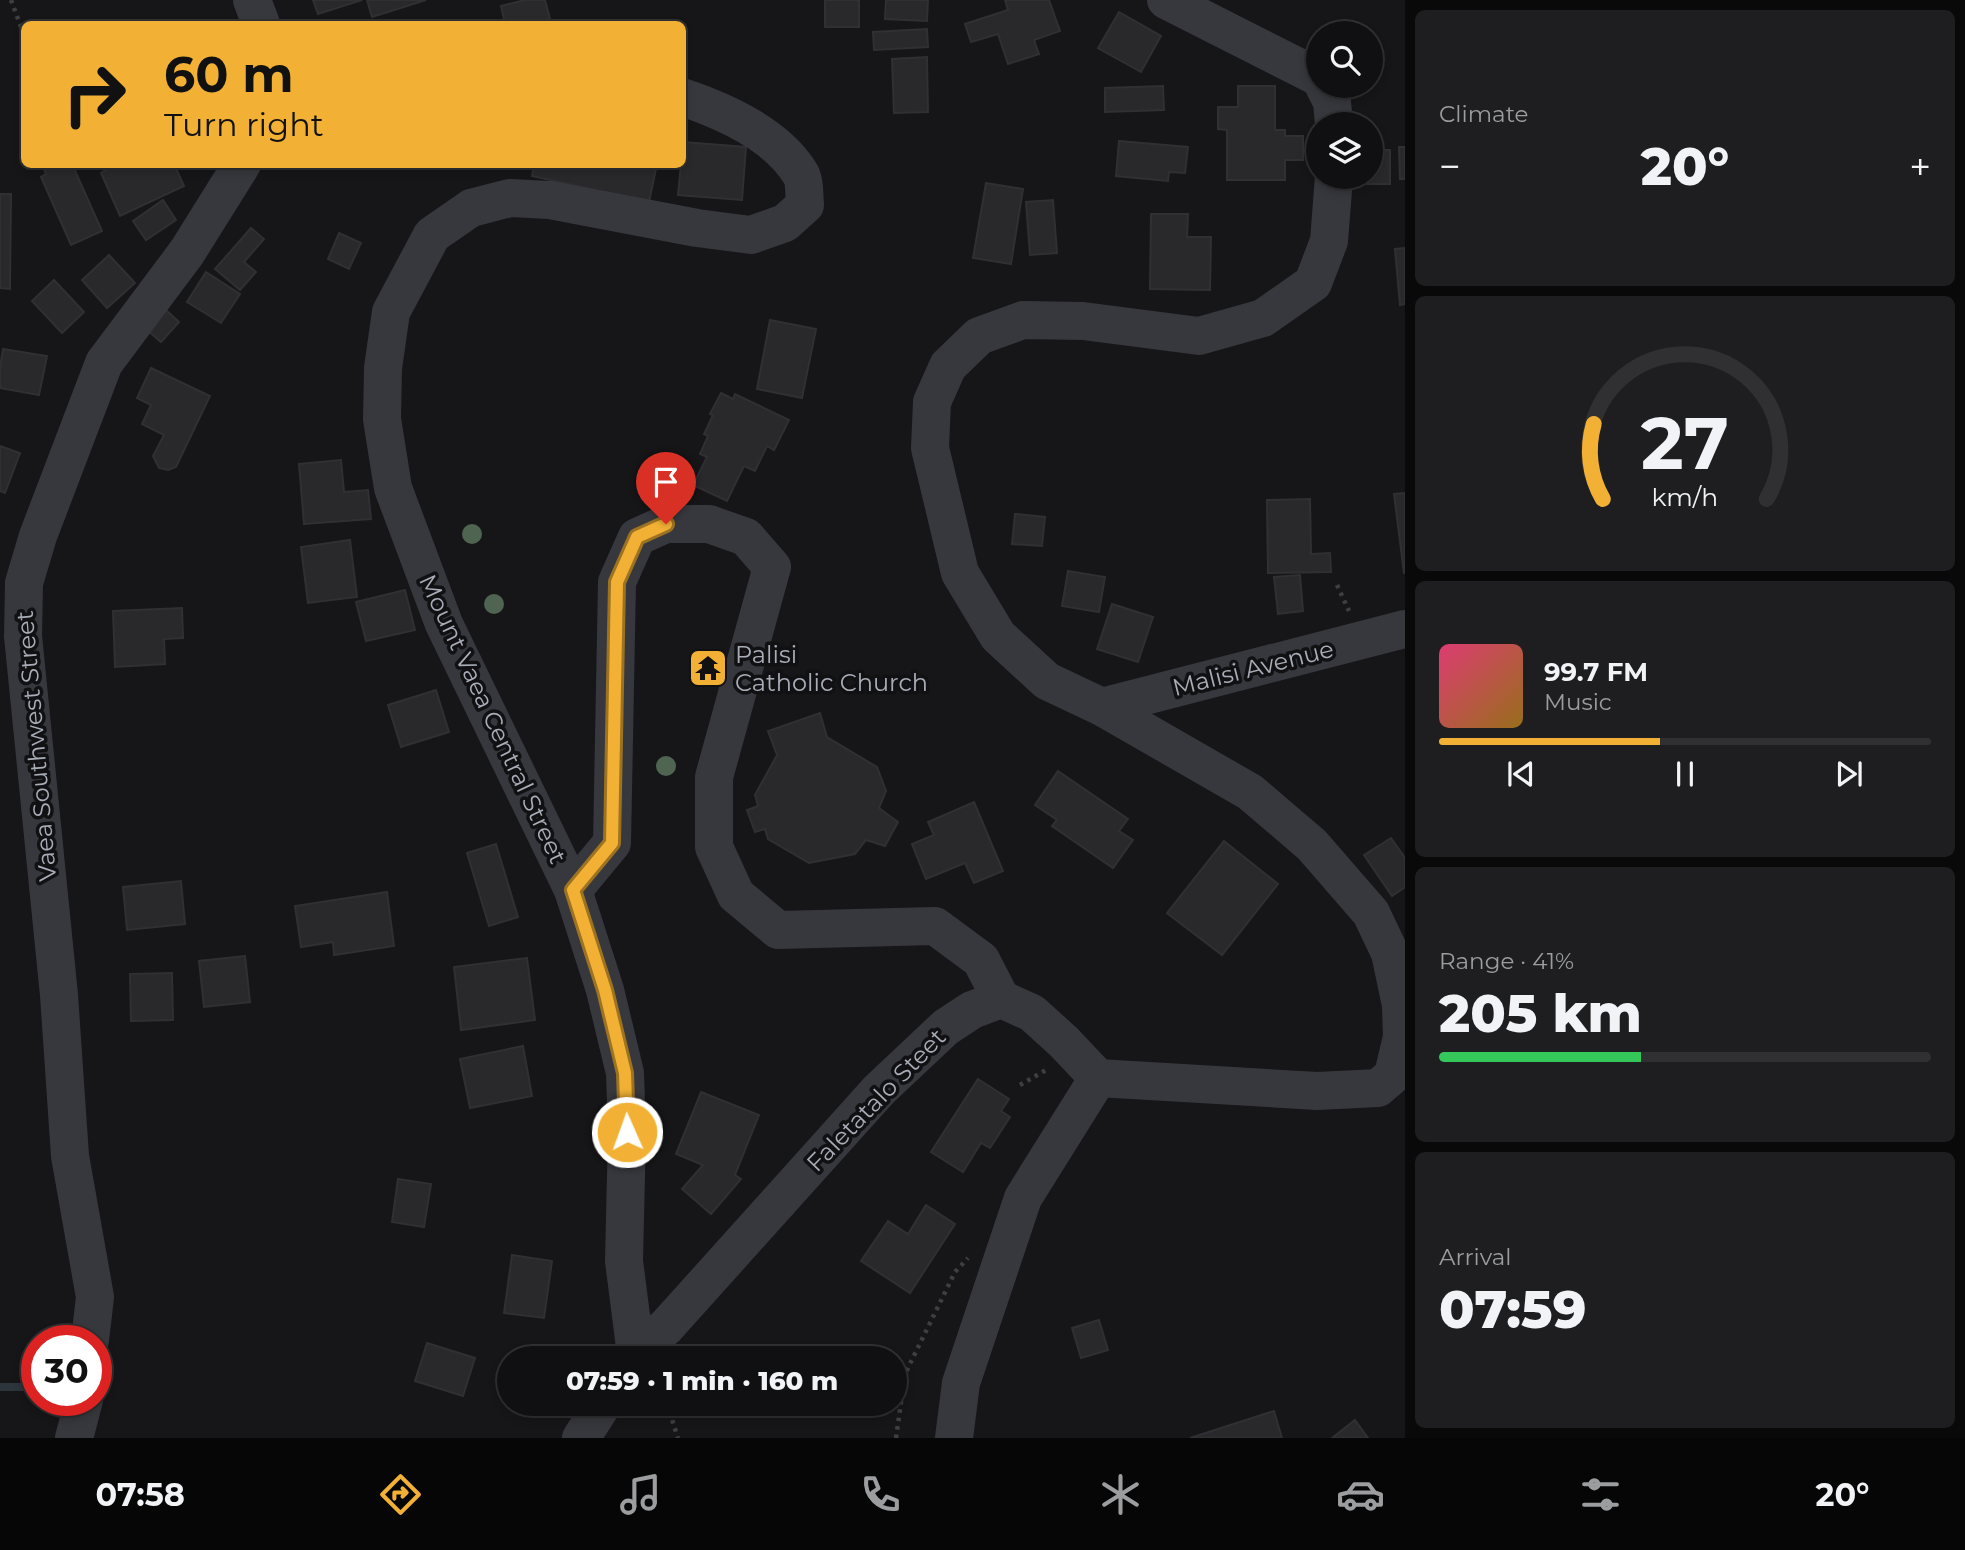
<!DOCTYPE html>
<html lang="en">
<head>
<meta charset="utf-8">
<style>
  body { margin:0; font-family:Montserrat,sans-serif; background:#1e1e20; color:#f1f3f6; height:100vh; display:flex; flex-direction:column; font-size:26px; white-space:nowrap }
  * { box-sizing:border-box; margin:0 }
  p { font-size:23px; color:#9c9d9f }
  .icon { flex:none; width:38px; height:38px; fill:none; stroke:currentColor; stroke-width:2; stroke-linecap:round; stroke-linejoin:round }
  .map { position:relative; flex:1; overflow:hidden }
  .sheet { display:flex; flex-direction:column; gap:10px; padding:10px; background:#09090a; width:560px }
  .sheet>* { flex:none }
  .guide { position:absolute; left:21px; top:21px; width:665px; height:147px; border-radius:10px; box-shadow:0 4px 10px #0003,0 0 0 2px #303032; background:#f2b134; color:#111; overflow:hidden }
  .tools { position:absolute; left:1306px; top:21px; display:grid; gap:14px }
  .tools a { display:grid; place-items:center; width:77px; height:77px; border-radius:50%; background:#101012; box-shadow:0 4px 10px #0003,0 0 0 2px #303032; font-size:35px }
  .speed { position:absolute; left:21px; top:1325px; display:flex; gap:14px; font-size:35px; font-weight:700; text-align:center }
  .speed>* { display:grid; place-content:center; width:91px; height:91px; border-radius:50%; background:#101012; box-shadow:0 4px 10px #0003,0 0 0 2px #303032; line-height:1 }
  .speed .limit { border:10px solid #d22; background:#fff; color:#111 }
  .pin { position:absolute; display:grid; place-items:center; width:60px; height:60px; color:#fff; margin:-72px -30px; border-radius:50% 50% 50% 0; rotate:-45deg; box-shadow:0 0 7px #0007 }
  .pin .icon { rotate:45deg }
  .me { position:absolute; width:77px; margin:-38px; rotate:358deg; stroke-linejoin:round; filter:drop-shadow(0 0 5px #0008) }
  .turn { display:flex; align-items:center; gap:24px; height:147px; padding:0 28px; font-size:32px }
  .turn .icon { width:91px; height:91px; stroke-width:2.5 }
  .turn b { display:block; font-size:49px; line-height:60px }
  .big { font-size:52px; font-weight:800; line-height:1.1 }
  .sheet .widget { flex:1; display:flex; flex-direction:column; justify-content:center; gap:10px; min-width:0; padding:0 24px; border-radius:10px; background:#1e1e20 }
  .sheet .dial { align-items:center; gap:0 }
  .dial svg { height:182px; overflow:visible; fill:none; stroke:#303032; stroke-width:7; stroke-linecap:round; text-anchor:middle }
  .dial text { fill:#f1f3f6; stroke:none }
  .song { display:flex; align-items:center; gap:21px }
  .cover { width:84px; height:84px; border-radius:10px; background:linear-gradient(135deg,hsl(340 70% 55%),hsl(40 70% 35%)) }
  .played { height:7px; border-radius:4px; background:linear-gradient(90deg,#f2b134 45%,#303032 45%) }
  .keys { display:flex; justify-content:space-around; direction:ltr }
  .heat { display:flex; justify-content:space-between; align-items:center; font-size:38px; direction:ltr }
  .charge { height:10px; border-radius:5px; background:linear-gradient(90deg,#34c759 41%,#303032 0) }
  .trip { position:absolute; left:497px; top:1346px; width:410px; height:70px; border-radius:35px; background:#101012; box-shadow:0 4px 10px #0003,0 0 0 2px #303032; font-weight:800; line-height:70px; text-align:center }
  .tab-bar { display:flex; height:112px; justify-content:space-around; align-items:center; background:#060607; color:#9c9d9f }
  .tab-bar .icon { width:49px; height:49px }
  .tab-bar .current { color:#f2b134 }
  .tab-bar b { font-size:32px; color:#f1f3f6 }
  main { display:flex; flex:1; min-height:0 }
  .map>svg:first-child { display:block }
  .lines { fill:none; stroke-linecap:round; stroke-linejoin:round }
  .stream { stroke:#2c353c; stroke-width:8 }
  .building { fill:#29292c; stroke:#303034; stroke-width:2 }
  .path { stroke:#3d3f44; stroke-width:4.5; stroke-dasharray:3.5 5; stroke-linecap:butt }
  .minor { stroke:#37383d; stroke-width:38 }
  .tree { fill:#506452 }
  .route-casing { stroke:#9d7322; stroke-width:18 }
  .route { stroke:#f2b134; stroke-width:12 }
  .labels { text-anchor:middle; dominant-baseline:central; stroke-width:7; stroke-linejoin:round; paint-order:stroke }
  .poi-label { font-size:24px; fill:#a8adb8; stroke:#111113; text-anchor:start }
  .street-label { font-size:24px; fill:#a8adb8; stroke:#111113 }
</style>
</head>
<body>
<main>
<div class="map">
<svg width="1405" height="1438" viewBox="0 0 1405 1438">
  <rect width="100%" height="100%" fill="#161618"/>
  <g class="lines">
    <!-- stream -->
    <path class="stream" d="M 0,1387 L 37,1387"/>
  </g>
  <!-- building -->
  <g class="building">
    <path d="M 313,0 L 362,0 L 318,14 Z"/>
    <path d="M 367,0 L 426,0 L 372,17 Z"/>
    <path d="M 525,0 L 545,0 L 550,19 L 527,24 L 505,24 L 501,6 Z"/>
    <rect x="825" y="0" width="34" height="27"/>
    <path d="M 886,0 L 928,0 L 927,21 L 885,19 Z"/>
    <path d="M 1005,0 L 1049,0 L 1060,31 L 1034,40 L 1039,54 L 1008,64 L 998,34 L 971,42 L 965,24 L 1008,10 Z"/>
    <path d="M 1119,12 L 1161,36 L 1141,72 L 1098,48 Z"/>
    <path d="M 927,29 L 928,47 L 874,50 L 873,32 Z"/>
    <path d="M 927,57 L 928,112 L 894,113 L 892,59 Z"/>
    <path d="M 1163,86 L 1164,110 L 1105,112 L 1105,88 Z"/>
    <path d="M 1238,86 L 1275,86 L 1275,130 L 1285,130 L 1285,136 L 1303,136 L 1303,160 L 1285,160 L 1285,180 L 1227,180 L 1227,130 L 1218,129 L 1218,107 L 1238,107 Z"/>
    <path d="M 1119,141 L 1188,147 L 1185,173 L 1169,172 L 1168,181 L 1116,176 Z"/>
    <path d="M 683,142 L 746,147 L 742,200 L 678,195 L 681,164 L 682,164 Z"/>
    <path d="M 1399,147 L 1405,147 L 1405,179 L 1400,179 Z"/>
    <path d="M 1370,150 L 1390,150 L 1390,184 L 1363,184 L 1363,177 L 1370,177 Z"/>
    <path d="M 42,164 L 72,164 L 102,231 L 71,245 L 41,177 L 46,174 Z"/>
    <path d="M 116,164 L 174,164 L 184,186 L 120,216 L 101,173 Z"/>
    <path d="M 534,164 L 657,164 L 649,202 L 532,176 Z"/>
    <path d="M 986,183 L 1023,189 L 1011,264 L 973,258 Z"/>
    <path d="M 0,194 L 11,194 L 10,289 L 0,288 Z"/>
    <path d="M 163,200 L 176,220 L 146,240 L 133,221 Z"/>
    <path d="M 1053,200 L 1057,253 L 1030,255 L 1026,202 Z"/>
    <path d="M 1151,214 L 1188,214 L 1187,237 L 1211,237 L 1210,290 L 1150,289 Z"/>
    <path d="M 251,228 L 264,239 L 244,262 L 256,272 L 240,290 L 215,269 Z"/>
    <path d="M 339,233 L 361,243 L 349,269 L 328,259 Z"/>
    <path d="M 1405,248 L 1405,304 L 1400,305 L 1395,249 Z"/>
    <path d="M 109,255 L 135,283 L 107,308 L 82,280 Z"/>
    <path d="M 206,272 L 240,294 L 221,323 L 187,302 Z"/>
    <path d="M 54,280 L 84,312 L 62,333 L 32,301 Z"/>
    <path d="M 166,310 L 179,322 L 161,342 L 148,331 Z"/>
    <path d="M 770,320 L 816,329 L 802,398 L 757,389 Z"/>
    <path d="M 3,349 L 47,356 L 39,395 L 0,388 L 0,368 Z"/>
    <path d="M 151,368 L 210,396 L 176,467 L 168,470 L 159,468 L 153,456 L 164,435 L 142,424 L 151,405 L 137,398 Z"/>
    <path d="M 721,393 L 733,399 L 735,394 L 789,420 L 774,450 L 767,446 L 755,471 L 744,466 L 727,501 L 693,485 L 707,457 L 700,454 L 708,436 L 704,434 L 713,415 L 710,414 Z"/>
    <path d="M 0,446 L 20,453 L 5,493 L 0,491 Z"/>
    <path d="M 341,460 L 344,492 L 368,490 L 371,519 L 304,524 L 299,464 Z"/>
    <path d="M 1405,493 L 1405,573 L 1404,573 L 1394,494 Z"/>
    <path d="M 1310,499 L 1311,554 L 1330,553 L 1331,572 L 1268,573 L 1267,500 Z"/>
    <path d="M 1015,514 L 1045,517 L 1042,546 L 1012,544 Z"/>
    <path d="M 350,540 L 357,597 L 308,603 L 301,547 Z"/>
    <path d="M 1068,571 L 1105,577 L 1099,612 L 1062,606 Z"/>
    <path d="M 1300,575 L 1303,611 L 1278,614 L 1274,577 Z"/>
    <path d="M 405,590 L 415,630 L 366,641 L 356,602 Z"/>
    <path d="M 1112,604 L 1153,617 L 1138,662 L 1097,649 Z"/>
    <path d="M 182,608 L 183,638 L 164,639 L 165,664 L 115,667 L 113,611 Z"/>
    <path d="M 436,690 L 449,732 L 401,747 L 388,705 Z"/>
    <path d="M 820,713 L 827,737 L 877,767 L 886,791 L 879,808 L 898,822 L 885,846 L 866,840 L 855,854 L 809,863 L 768,839 L 765,829 L 755,832 L 747,810 L 758,806 L 755,795 L 777,755 L 768,731 Z"/>
    <path d="M 1058,771 L 1128,819 L 1119,831 L 1133,840 L 1113,868 L 1052,826 L 1057,820 L 1035,805 Z"/>
    <path d="M 974,802 L 1003,871 L 974,883 L 965,863 L 926,879 L 912,844 L 934,835 L 928,822 Z"/>
    <path d="M 1391,838 L 1405,858 L 1405,887 L 1392,896 L 1364,855 Z"/>
    <path d="M 1224,841 L 1278,884 L 1222,955 L 1167,913 Z"/>
    <path d="M 496,844 L 518,917 L 489,926 L 467,853 Z"/>
    <path d="M 181,881 L 185,924 L 127,930 L 123,887 Z"/>
    <path d="M 387,892 L 394,946 L 334,955 L 333,942 L 301,947 L 295,906 Z"/>
    <path d="M 245,956 L 250,1002 L 204,1007 L 199,961 Z"/>
    <path d="M 527,958 L 535,1020 L 461,1030 L 454,967 Z"/>
    <path d="M 172,973 L 173,1020 L 131,1021 L 130,974 Z"/>
    <path d="M 523,1046 L 532,1096 L 470,1108 L 460,1059 Z"/>
    <path d="M 978,1079 L 1009,1099 L 1001,1111 L 1010,1117 L 990,1148 L 981,1143 L 963,1172 L 931,1152 Z"/>
    <path d="M 701,1092 L 759,1115 L 735,1175 L 741,1179 L 711,1214 L 682,1189 L 703,1165 L 676,1154 Z"/>
    <path d="M 398,1179 L 431,1184 L 424,1227 L 392,1222 Z"/>
    <path d="M 926,1205 L 955,1224 L 910,1293 L 861,1261 L 888,1221 L 908,1234 Z"/>
    <path d="M 512,1255 L 552,1261 L 544,1318 L 504,1313 Z"/>
    <path d="M 1099,1320 L 1108,1350 L 1081,1358 L 1072,1328 Z"/>
    <path d="M 427,1343 L 475,1358 L 463,1396 L 415,1381 Z"/>
    <path d="M 1274,1411 L 1282,1438 L 1190,1438 Z"/>
    <path d="M 1355,1420 L 1368,1438 L 1332,1438 Z"/>
  </g>
  <g class="lines">
    <!-- path -->
    <g class="path">
      <path d="M 11,0 L 24,35"/>
      <path d="M 1337,585 L 1349,611"/>
      <path d="M 1020,1085 L 1046,1070"/>
      <path d="M 667,1404 L 678,1438"/>
      <path d="M 896,1438 L 905,1374 L 955,1272 L 968,1258"/>
    </g>
    <!-- minor -->
    <g class="minor">
      <path d="M 252,0 L 261,24"/>
      <path d="M 1166,0 L 1318,77"/>
      <path d="M 1324,86 L 1332,102 L 1334,124"/>
      <path d="M 1102,707 L 1405,629"/>
      <path d="M 573,890 L 612,843 L 617,582 L 637,537 L 666,524 L 709,524 L 746,537 L 772,567 L 714,777 L 714,847 L 736,895 L 778,930 L 935,926 L 981,960 L 1001,999"/>
      <path d="M 1098,1078 L 1317,1091 L 1378,1088 L 1393,1075 L 1402,1037 L 1401,1005 L 1390,953 L 1371,913 L 1312,845 L 1250,792 L 1102,707 L 1047,681 L 998,636 L 960,573 L 930,448 L 932,402 L 948,366 L 979,336 L 1023,320 L 1083,321 L 1199,336 L 1263,318 L 1313,283 L 1329,241 L 1334,177"/>
      <path d="M 90,1340 L 95,1297 L 70,1156 L 59,995 L 23,636 L 24,583 L 38,536 L 104,363 L 187,252 L 242,164"/>
      <path d="M 635,1347 L 665,1328 L 879,1090 L 946,1027 L 972,1010 L 1001,999 L 1032,1013 L 1064,1042 L 1098,1078 L 1023,1198 L 961,1383 L 954,1438"/>
      <path d="M 629,1358 L 635,1347 L 624,1261 L 627,1132 L 625,1073 L 605,990 L 573,890 L 444,624 L 393,488 L 382,419 L 383,368 L 391,312 L 432,235 L 471,208 L 510,198 L 550,200 L 697,228 L 751,235 L 785,223 L 805,205 C 804,195 805,180 800,173 C 776,134 724,111 682,97"/>
      <path d="M 74,1438 L 84,1400"/>
      <path d="M 581,1438 L 603,1404"/>
    </g>
  </g>
  <!-- trees -->
  <g class="tree">
    <circle cx="472" cy="534" r="10"/>
    <circle cx="494" cy="604" r="10"/>
    <circle cx="666" cy="766" r="10"/>
  </g>
  <g class="lines">
    <defs>
      <path id="route" d="M 627,1132 L 625,1073 L 605,990 L 573,890 L 612,843 L 617,582 L 637,537 L 666,524"/>
    </defs>
    <!-- route casing -->
    <use href="#route" class="route-casing"/>
    <!-- route -->
    <use href="#route" class="route"/>
  </g>
  <!-- icons -->
  <defs>
    <symbol id="temple-square" viewBox="-11 -11 22 22"><rect x="-9" y="-9" width="18" height="18" rx="4" fill="#f2b134" stroke="#111113"/><path d="M0-6L5-2H3V0L6.5 2.5H4V6H1.5V3h-3V6H-4V2.5H-6.5L-3 0V-2H-5Z" fill="#111"/></symbol>
  </defs>
  <g fill-rule="evenodd">
    <use href="#temple-square" x="686" y="646" width="44" height="44"/>
  </g>
  <g class="labels">
    <!-- poi labels -->
    <g class="poi-label">
      <text x="735" y="654">Palisi<tspan x="735" dy="28">Catholic Church</tspan></text>
    </g>
    <!-- street labels -->
    <g class="street-label">
      <text transform="translate(1253 668) rotate(-14)">Malisi Avenue</text>
      <text transform="translate(493 719) rotate(65)">Mount Vaea Central Street</text>
      <text transform="translate(36 746) rotate(-95)">Vaea Southwest Street</text>
      <text transform="translate(876 1100) rotate(-46)">Faletatalo Steet</text>
    </g>
  </g>
</svg>
<div class="tools">
<a><svg class="icon" aria-label="search" viewBox="0 0 24 24"><circle cx="10" cy="10" r="6"/><path d="M15 15l6 6"/></svg></a>
<a><svg class="icon" aria-label="layers" viewBox="0 0 24 24"><path d="M12 4l9 5-9 5-9-5zM3 14l9 5 9-5"/></svg></a>
</div>
<div class="speed"><div class="limit">30</div></div>
<div class="pin" style="left:666px;top:524px;background:#d93025"><svg class="icon" aria-label="arrive" viewBox="0 0 24 24"><path d="M6 21V4h12l-3 4 3 4H6"/></svg></div>
<svg class="me" style="left:627px;top:1132px" viewBox="-20 -20 40 40"><circle r="17" fill="#f2b134" stroke="#fff" stroke-width="3"/><path d="M0-11L8 9 0 5-8 9z" fill="#fff"/></svg>
<div class="trip">07:59 · 1 min · 160 m</div>
<div class="guide">
<div class="turn"><svg class="icon" aria-label="right" viewBox="0 0 24 24"><path d="M7 20v-9h11M14 6l5 5-5 5"/></svg><div><b>60 m</b>Turn right</div></div>
</div>
</div>
<section class="sheet">
<div class="widget"><p>Climate</p>
<div class="heat"><a>−</a><b class="big">20°</b><a>+</a></div>
</div>
<div class="widget dial"><svg viewBox="0 0 100 80">
<path d="M14 69A42 42 0 1 1 86 69"/>
<path d="M14 69A42 42 0 0 1 10 36" stroke="#f2b134"/>
<text x="50" y="56" font-size="32" font-weight="700">27</text>
<text x="50" y="72" font-size="11">km/h</text>
</svg></div>
<div class="widget">
<div class="song"><i class="cover"></i><div><b>99.7 FM</b><p>Music</p></div></div>
<div class="played"></div>
<div class="keys"><svg class="icon" aria-label="previous" viewBox="0 0 24 24"><path d="M18 5L8 12l10 7zM5 5v14"/></svg><svg class="icon" aria-label="pause" viewBox="0 0 24 24"><path d="M8 5v14M16 5v14"/></svg><svg class="icon" aria-label="next" viewBox="0 0 24 24"><path d="M6 5l10 7-10 7zM19 5v14"/></svg></div>
</div>
<div class="widget"><p>Range · 41%</p><b class="big">205 km</b><div class="charge"></div></div>
<div class="widget"><p>Arrival</p><b class="big">07:59</b></div>
</section>
</main>
<nav class="tab-bar">
<b>07:58</b>
<svg class="icon current" aria-label="directions" viewBox="0 0 24 24"><path d="M12 3l9 9-9 9-9-9zM9 14v-3h6M13 9l2 2-2 2"/></svg>
<svg class="icon" aria-label="music" viewBox="0 0 24 24"><path d="M9 18V5l10-2v13"/><circle cx="6" cy="18" r="3"/><circle cx="16" cy="16" r="3"/></svg>
<svg class="icon" aria-label="phone" viewBox="0 0 24 24"><path d="M5 4h4l2 5-3 2q2 4 5 5l2-3 5 2v4C11 20 4 13 5 4z"/></svg>
<svg class="icon" aria-label="climate" viewBox="0 0 24 24"><path d="M12 3v18M4 7l16 10M4 17L20 7"/></svg>
<svg class="icon" aria-label="car" viewBox="0 0 24 24"><path d="M5 17H2v-5l4-1 3-4h7l3 4 3 1v5h-3M9 17h6M6 11h13"/><circle cx="7" cy="17" r="2"/><circle cx="17" cy="17" r="2"/></svg>
<svg class="icon" aria-label="filters" viewBox="0 0 24 24"><path d="M4 7h16M4 17h16"/><circle cx="9" cy="7" r="2"/><circle cx="15" cy="17" r="2"/></svg>
<b>20°</b>
</nav>
</body>
</html>
